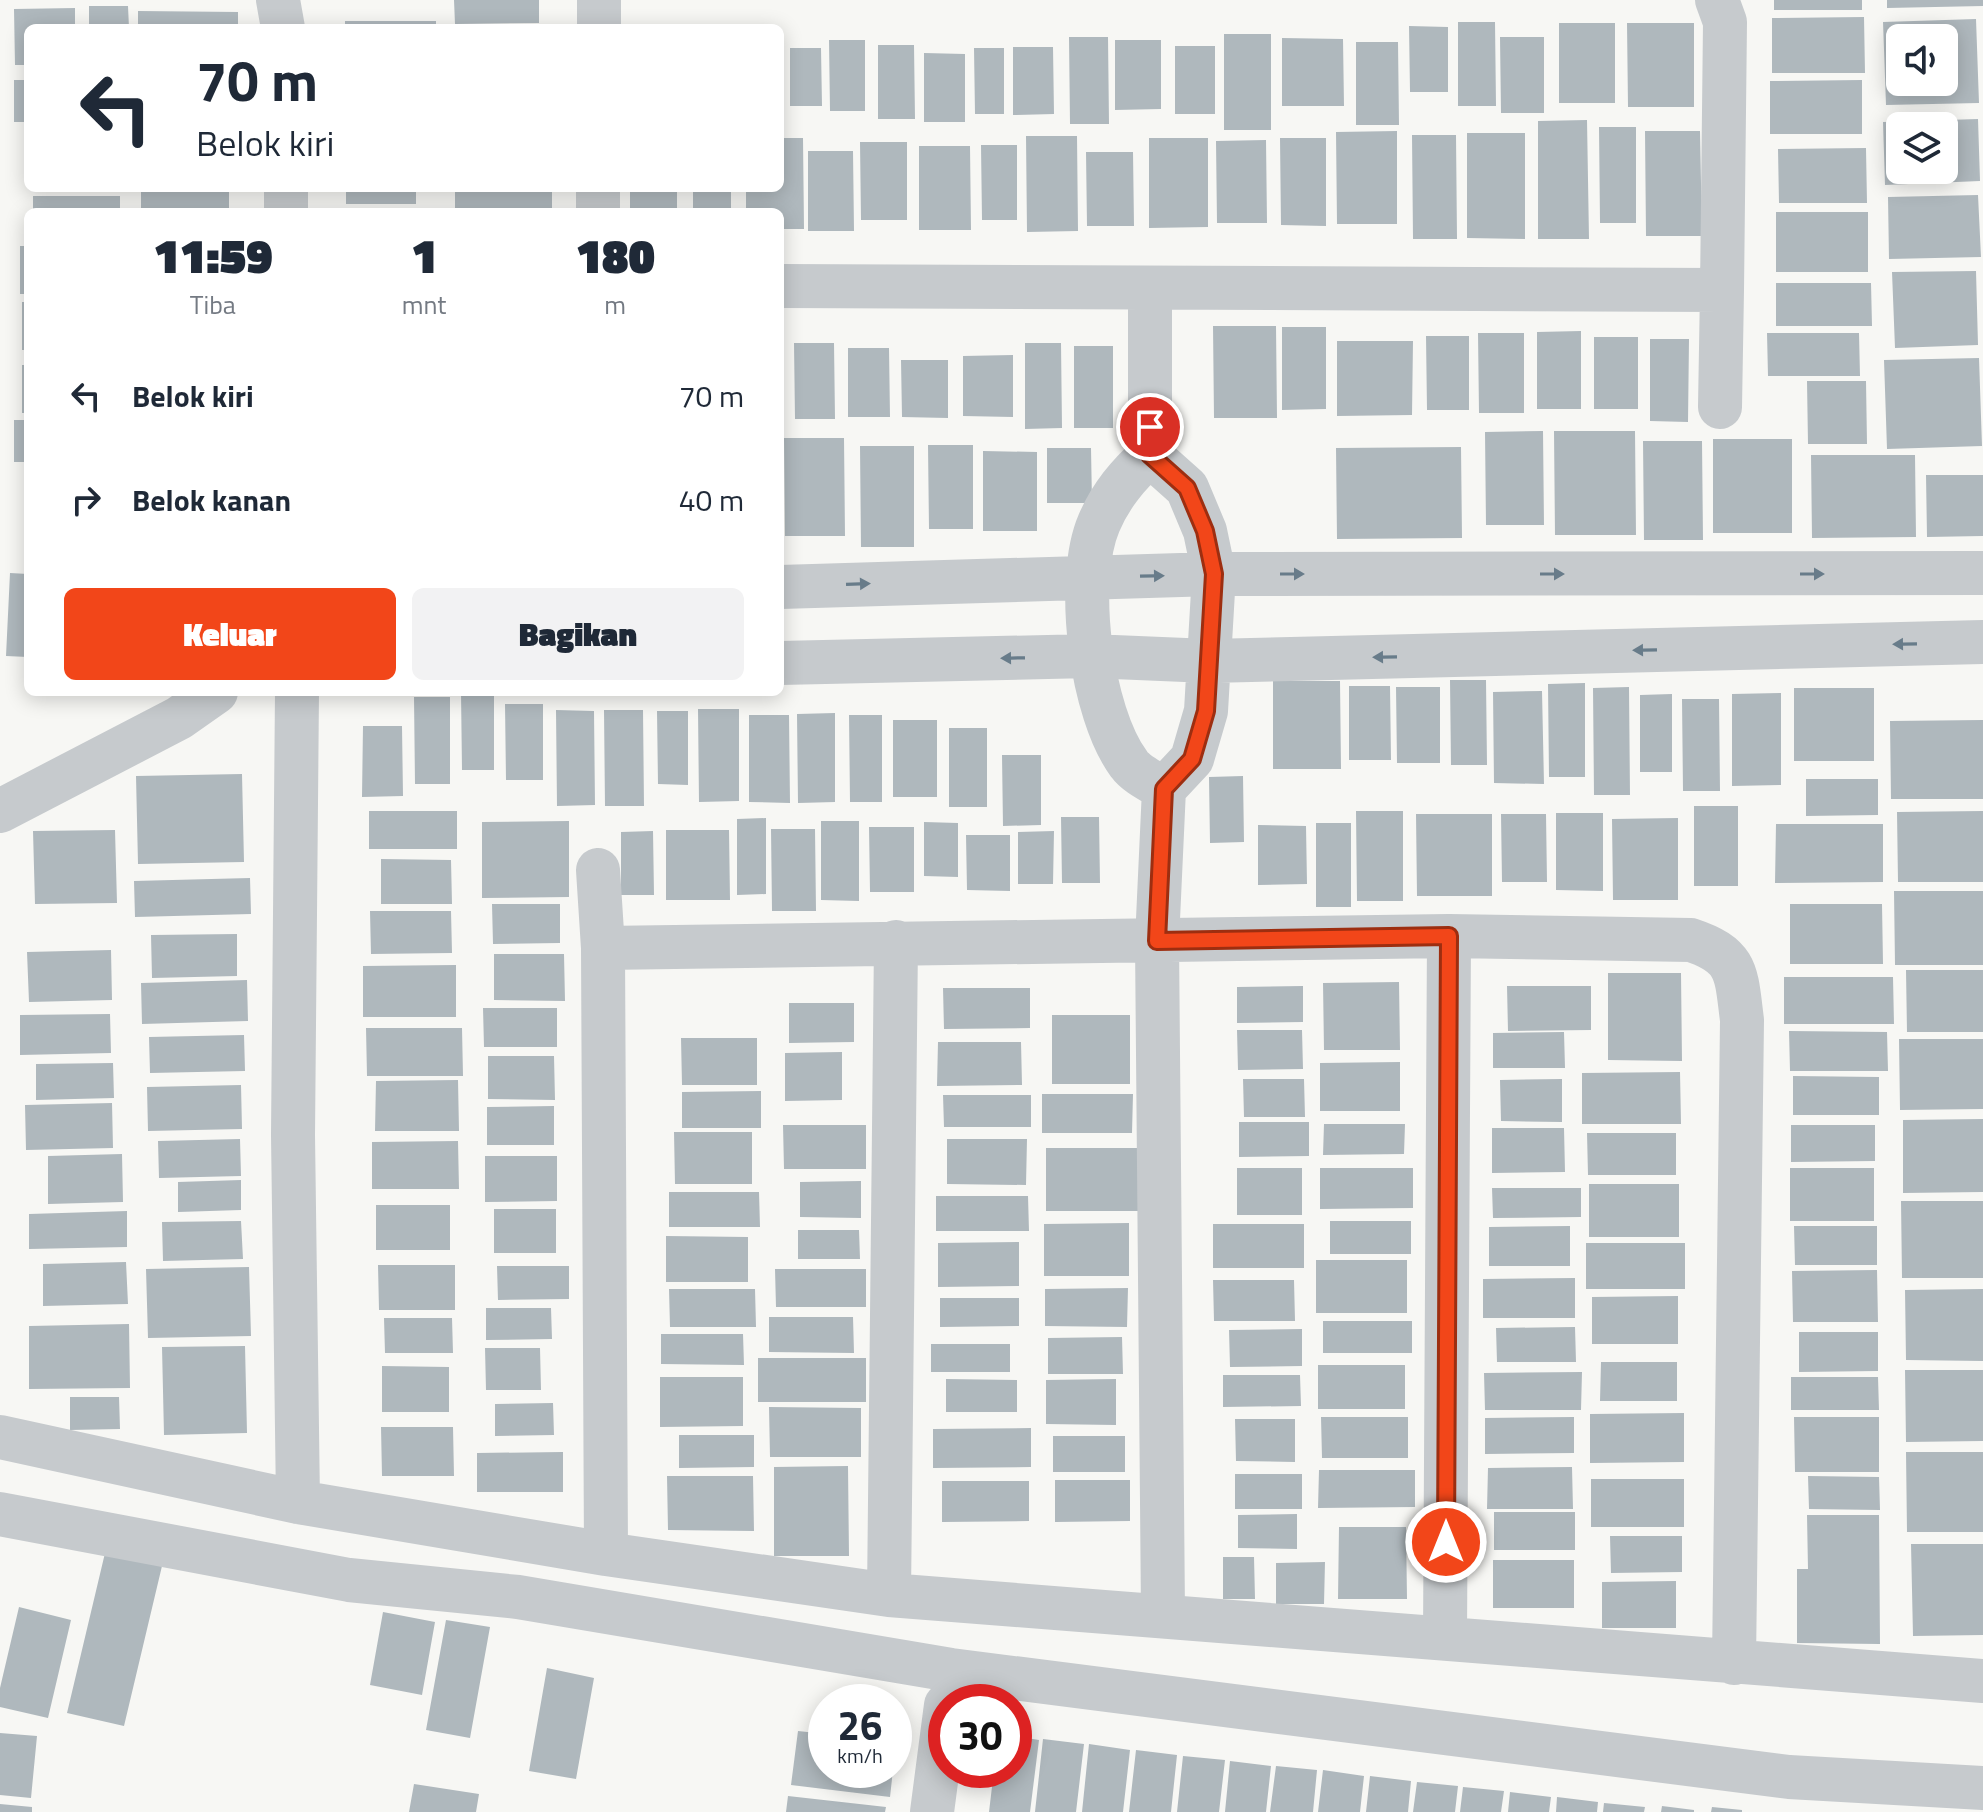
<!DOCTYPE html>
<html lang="id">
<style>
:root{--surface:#fff;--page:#f2f2f3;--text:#1f2937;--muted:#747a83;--accent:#f24619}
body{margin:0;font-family:"Titillium Web",sans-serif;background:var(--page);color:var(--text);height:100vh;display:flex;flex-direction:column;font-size:30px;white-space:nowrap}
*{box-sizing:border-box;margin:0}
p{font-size:26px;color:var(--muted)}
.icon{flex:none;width:44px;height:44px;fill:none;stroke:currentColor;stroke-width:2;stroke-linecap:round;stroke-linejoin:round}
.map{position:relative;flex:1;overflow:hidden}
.sheet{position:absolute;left:24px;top:208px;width:760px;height:488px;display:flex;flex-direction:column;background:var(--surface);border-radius:12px;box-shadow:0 4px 20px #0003}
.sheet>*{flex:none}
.banner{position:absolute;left:24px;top:24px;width:760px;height:168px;border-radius:12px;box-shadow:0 4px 20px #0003;background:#fff;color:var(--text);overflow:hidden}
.buttons{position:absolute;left:1886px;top:24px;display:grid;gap:16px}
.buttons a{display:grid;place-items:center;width:72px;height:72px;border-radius:12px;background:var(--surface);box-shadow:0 4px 20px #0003;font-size:40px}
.speed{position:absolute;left:808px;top:1684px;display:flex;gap:16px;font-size:40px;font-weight:700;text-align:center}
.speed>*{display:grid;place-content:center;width:104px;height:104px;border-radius:50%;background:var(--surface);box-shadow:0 4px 20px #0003;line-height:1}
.speed small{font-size:20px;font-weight:400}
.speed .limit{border:12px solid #d22;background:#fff;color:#111}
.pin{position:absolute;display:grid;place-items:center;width:68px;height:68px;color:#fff;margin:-34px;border:4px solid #fff;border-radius:50%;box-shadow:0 2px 8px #0007}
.me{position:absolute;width:88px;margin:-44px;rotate:0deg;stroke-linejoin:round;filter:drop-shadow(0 0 6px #0008)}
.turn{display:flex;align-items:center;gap:28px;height:168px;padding:0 40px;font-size:36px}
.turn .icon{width:104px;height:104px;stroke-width:2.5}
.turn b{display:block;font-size:56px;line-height:68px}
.eta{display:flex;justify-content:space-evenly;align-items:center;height:136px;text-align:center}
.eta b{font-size:48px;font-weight:800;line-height:56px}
.action{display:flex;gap:16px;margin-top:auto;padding:16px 40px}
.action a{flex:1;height:92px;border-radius:12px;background:var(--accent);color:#fff;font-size:32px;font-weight:800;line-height:92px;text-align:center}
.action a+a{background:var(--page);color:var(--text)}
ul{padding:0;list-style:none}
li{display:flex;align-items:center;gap:24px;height:104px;padding:0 40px}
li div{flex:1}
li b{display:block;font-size:30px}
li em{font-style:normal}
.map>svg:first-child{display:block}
.building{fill:#afb8bd;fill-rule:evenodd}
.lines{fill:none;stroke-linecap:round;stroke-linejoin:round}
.minor{stroke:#c6cacd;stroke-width:44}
.oneway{fill:#687c8a}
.route-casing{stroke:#9d2e10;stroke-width:20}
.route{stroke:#f24619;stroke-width:14}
</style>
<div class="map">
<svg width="1983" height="1812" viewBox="0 0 1983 1812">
<rect width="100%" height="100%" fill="#f7f7f4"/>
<path class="building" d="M454 0H539V23L455 24Z
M1774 0H1862V10H1774Z
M1887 0H1983V6L1887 8Z
M89 6H128L129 28H89Z
M75 8V28H28V65H15L14 9Z
M138 11 238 12V28H138Z
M1864 17 1865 73H1772V18Z
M1976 19 1979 103 1886 105 1883 22ZM1900 38H1944V82H1900Z
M345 21H436V28H345Z
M1458 22H1495L1496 106H1458Z
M1559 23H1615V103H1559Z
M1627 23H1694V107H1628Z
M1409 26 1448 27V92H1410Z
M1224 34H1271V130H1224Z
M1069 37H1108L1109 124H1070Z
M1500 37H1544V113H1501Z
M1282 38 1343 39 1344 106H1282Z
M829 40H865V111H830Z
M1115 40H1161V109L1115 110Z
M1356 42H1398L1399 125H1356Z
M878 45H914L915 119H878Z
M1175 46H1215V114H1175Z
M1013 47H1053L1054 114 1013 115Z
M790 48H821L822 106H790Z
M974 48H1004V114H975Z
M924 53 965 54V122H924Z
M14 80H28V122H14Z
M1862 80V134H1770V81Z
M1978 119 1980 181 1885 185 1883 122ZM1900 126H1944V170H1900Z
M1587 120 1589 239H1538V121Z
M1599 127H1636V223H1600Z
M1397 131V224H1337L1336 132Z
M1645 131H1700L1702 236H1646Z
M1467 133H1525V239L1467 238Z
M1412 135H1456L1457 239H1413Z
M1026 136H1077L1078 231 1027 232Z
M780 138H803L804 229H780V212H746V188H780Z
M1149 138H1208V227L1149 228Z
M1280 138H1326V226L1281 225Z
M1266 140 1267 223H1217L1216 141Z
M860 142H907V220H861Z
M981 145H1017V220H982Z
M919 146H970L971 230H919Z
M1866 148 1867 203H1779L1778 149Z
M808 151H853L854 231H808Z
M1086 152H1133L1134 226H1087Z
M141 188H229V212H141Z
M346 188H416V204H346Z
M455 188H552V212H455Z
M630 188H677V212H630Z
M693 188H731V212H693Z
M1978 195 1981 257 1889 259 1888 197Z
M33 196H120V212H33Z
M1776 212H1868V272H1776Z
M20 246H28V294H20Z
M1976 271 1978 345 1895 348 1892 272Z
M1776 283H1871L1872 326H1776Z
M22 302H28V350H22Z
M1213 326H1276L1277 418H1214Z
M1282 327H1326V409L1282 410Z
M1581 331V409H1537V332Z
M1478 333H1524V413H1479Z
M1767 333H1859L1860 376H1768Z
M1426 336H1469V410H1427Z
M1594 337H1638V409H1594Z
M1650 339H1689L1688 422 1650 421Z
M1337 341H1413L1412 415 1337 416Z
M794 343H834L835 419H795Z
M1025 343H1061L1062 428 1025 429Z
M1074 346H1113V428H1074Z
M780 348H783V406H780Z
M848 348H889L890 417H848Z
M1013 355V417L963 416V356Z
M1979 358 1982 446 1887 449 1884 360Z
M901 360H948V418L902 417Z
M22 365H28V413H22Z
M1807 381H1866L1867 444H1808Z
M14 420H28V462H14Z
M1543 431 1544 525H1486L1485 432Z
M1554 431H1635L1636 535H1555Z
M784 438H844L845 536H785Z
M1713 439H1792V533H1713Z
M1643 441H1702L1703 540H1644Z
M928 445H973V529H929Z
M860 446H914V547H861Z
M1461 447 1462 538 1337 539 1336 448Z
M1047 448H1091L1092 503H1047Z
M983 451 1037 452V531H983Z
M1811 455H1915L1916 537 1812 538Z
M1926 475H1983V536L1927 537Z
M10 573 28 574V657L6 656Z
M1450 680H1486L1487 765H1451Z
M1273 681H1340L1341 769H1273Z
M1585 683V777H1549L1548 684Z
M1349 686H1390L1391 760H1349Z
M1396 687H1440V763H1397Z
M1629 687 1630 795H1594L1593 688Z
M1794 688H1874V761H1794Z
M1542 691 1544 784 1494 783 1493 692Z
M461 692H494V770H462Z
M1781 693V785L1732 786V694Z
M1672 694V772H1640V695Z
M414 697H450V784H415Z
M1682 699H1719L1720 791H1683Z
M505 704H543V780H506Z
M698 709H739V801L699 802Z
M556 710 594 711 595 805 557 806Z
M604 710H643L644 806H605Z
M657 711H688V785L658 784Z
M835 713V802L798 803 797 714Z
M749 715H789L790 803 749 802Z
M849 715H882V802H850Z
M893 720H937V797H893Z
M1983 720V799H1891L1890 721Z
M363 726H402L403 796 362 797Z
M949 728H987V807H949Z
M1002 755H1041V825L1003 826Z
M242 774 244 862 138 864 136 776Z
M1243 776 1244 842 1210 843 1209 777Z
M1806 779H1878V815L1806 816Z
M1694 806H1738V886H1694Z
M369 811H457V849H369Z
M1356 811H1403V901H1357Z
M1983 811V882H1898L1897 812Z
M1556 813H1603V891L1556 890Z
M1416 814H1492V896H1417Z
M1501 814H1546L1547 882H1502Z
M1061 817H1099L1100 883H1062Z
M766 818V894L737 895V819Z
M1678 818V900H1613L1612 819Z
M569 821V897L482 898V822Z
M821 821H859V901L821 900Z
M924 822 958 823V877L924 876Z
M1316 823H1351V907H1316Z
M1776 824H1883V882L1775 883Z
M1258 825 1306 826 1307 884 1258 885Z
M869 827H914V892H870Z
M771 829H815L816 911H772Z
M115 830 117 903 35 904 33 831Z
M666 830H729L730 900H666Z
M653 831 654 895H621V832Z
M1054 831 1053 884H1018V832Z
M966 835H1010V891L967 890Z
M381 859 451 860 452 904H381Z
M250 878 251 914 135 917 134 881Z
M1894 891H1983V965H1895Z
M492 904H560V943L493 944Z
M1790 904H1882L1883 964H1790Z
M370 911H451L452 953 371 954Z
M237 934V976L152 978 151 935Z
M111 950 112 1000 29 1002 27 952Z
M494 954H564L565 1001 494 1000Z
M456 965V1017H363V966Z
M1906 970H1983V1032H1907Z
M1608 973H1681L1682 1061 1608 1060Z
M1784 977H1893L1894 1024H1784Z
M247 980 248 1021 142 1024 141 983Z
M1399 982 1400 1050H1324L1323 983Z
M1303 986V1022L1237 1023V987Z
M1507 986H1591V1030L1508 1031Z
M943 988H1030V1028L944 1029Z
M789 1003H854V1042L789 1043Z
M483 1008H557V1047H484Z
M110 1014 111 1053 20 1055V1015Z
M1052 1015H1130V1084H1052Z
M366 1028H462L463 1076H367Z
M1237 1030H1302L1303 1069 1238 1070Z
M1789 1031 1887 1032 1888 1071H1790Z
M1564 1032 1565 1068H1493V1033Z
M244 1035 245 1071 150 1073 149 1037Z
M681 1038H757V1085H682Z
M1899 1039H1983V1109L1900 1110Z
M938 1042H1021L1022 1085 937 1086Z
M842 1052V1100L785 1101V1053Z
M488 1056H554L555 1100 488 1099Z
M1400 1062V1111H1320V1063Z
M113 1063 114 1098 36 1100V1064Z
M1680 1072 1681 1124H1582V1073Z
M1793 1076 1879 1077V1115H1793Z
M1243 1079H1304L1305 1117H1244Z
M1562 1079V1122L1501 1121 1500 1080Z
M458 1080 459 1131H375L376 1081Z
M241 1085 242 1129 148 1131 147 1087Z
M761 1091V1128H682V1092Z
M1042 1094H1133L1132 1133H1042Z
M943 1095H1031V1127H944Z
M112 1103 113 1148 26 1150 25 1105Z
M554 1106V1145H487V1107Z
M1983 1119V1192L1903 1193V1120Z
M1239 1122H1309V1156L1239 1157Z
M1324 1124H1405L1404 1154 1323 1155Z
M783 1125H866V1169H784Z
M1791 1125H1875V1161L1791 1162Z
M1492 1128H1564L1565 1172 1492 1173Z
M674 1132H752V1184H675Z
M1587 1133H1676V1175H1588Z
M240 1139 241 1176 159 1178 158 1141Z
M947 1139H1027L1026 1185 947 1184Z
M458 1141 459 1189H372V1142Z
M1046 1148H1139V1211H1046Z
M122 1154 123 1202 48 1204V1156Z
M485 1156H557V1201L485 1202Z
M1237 1168H1302V1215H1237Z
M1320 1168H1413V1208L1320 1209Z
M1790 1168H1874V1221H1790Z
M241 1180V1210L178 1212V1182Z
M861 1181V1218L800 1217V1182Z
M1589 1184H1679V1237H1589Z
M1492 1188H1581V1217L1493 1218Z
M669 1192H759L760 1227H669Z
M936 1196H1028L1029 1231H936Z
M1901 1201H1983V1278H1902Z
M376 1205H450V1250H376Z
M494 1209H556V1253H494Z
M127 1211V1247L29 1249V1214Z
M241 1221 243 1259 163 1261 162 1222Z
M1330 1221H1411V1254H1330Z
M1129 1223V1276H1044V1224Z
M1213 1224H1304V1268H1213Z
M1570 1226V1266H1489V1227Z
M1794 1226H1877V1265H1795Z
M798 1230H859L860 1259H798Z
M666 1236 748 1237V1282H666Z
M1019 1242V1286L938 1287V1243Z
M1586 1243H1685V1289H1586Z
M1316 1260H1407V1313H1316Z
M126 1262 128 1304 43 1306V1264Z
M378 1265H455V1310H379Z
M497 1266H569V1299L498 1300Z
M249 1267 251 1336 148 1338 146 1269Z
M775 1269H866V1307H776Z
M1877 1270 1878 1322H1793L1792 1271Z
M1575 1278V1318H1483V1279Z
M1213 1280H1294L1295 1321H1214Z
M1128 1288 1127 1327 1045 1326V1289Z
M669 1289H755L756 1327H670Z
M1983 1289V1361L1906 1360 1905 1290Z
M1678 1296V1344H1592V1297Z
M940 1298H1019V1326L940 1327Z
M486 1308H551L552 1339 486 1340Z
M769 1317H853L854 1353 769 1352Z
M384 1318H452L453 1353H385Z
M1323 1321H1412V1353H1323Z
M129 1324 130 1388 29 1389V1326Z
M1575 1327 1576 1362H1497L1496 1328Z
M1302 1329V1366L1230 1367 1229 1330Z
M1799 1332H1878V1371L1799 1372Z
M661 1334H743L744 1365 661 1364Z
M1122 1337 1123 1374H1048V1338Z
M931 1344H1010V1372H931Z
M245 1346 247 1433 164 1435 162 1347Z
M485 1348H540L541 1390H486Z
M758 1358H866V1402H758Z
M1601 1362H1677V1401H1600Z
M1318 1365H1405V1409H1318Z
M382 1366 449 1367V1412H382Z
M1905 1370H1983V1441L1906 1442Z
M1582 1372 1581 1410H1485L1484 1373Z
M1223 1375H1300L1301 1406 1223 1407Z
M660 1377H743V1426L660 1427Z
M1791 1377H1878L1879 1410H1791Z
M946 1379 1017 1380V1412H946Z
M1116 1379V1425L1046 1424V1380Z
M70 1397H119L120 1429 70 1430Z
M553 1403 554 1435 495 1436V1404Z
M769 1407 861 1408V1457H770Z
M1684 1413V1462L1590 1463V1414Z
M1321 1417H1408V1458H1322Z
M1574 1417V1453L1485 1454V1418Z
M1794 1417H1879V1472H1795Z
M1235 1419H1295V1462L1236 1461Z
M381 1427H453L454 1476H382Z
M1031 1428V1467L933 1468V1429Z
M679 1435H754V1467L679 1468Z
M1053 1436H1125V1472H1053Z
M563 1452V1492H477V1453Z
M1906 1452H1983V1532H1907Z
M848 1466 849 1556H774V1467Z
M1572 1467 1573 1509H1487L1488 1468Z
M1319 1470H1415V1507L1318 1508Z
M1235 1474H1302V1509H1235Z
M667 1476H753L754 1531 668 1530Z
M1808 1476 1879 1477 1880 1510 1809 1509Z
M1591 1479H1684V1527H1591Z
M1055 1480H1130V1521L1055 1522Z
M942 1481H1029V1521L942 1522Z
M1494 1512H1575V1550H1494Z
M1297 1514V1549L1238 1548V1515Z
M1807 1515H1879L1880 1644 1797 1643V1569H1808Z
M1339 1527H1406L1407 1599H1338Z
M1610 1536H1682V1572L1611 1573Z
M1911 1544H1983V1635L1913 1636Z
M105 1553 162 1566 124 1726 67 1713Z
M1223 1557H1254L1255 1599H1223Z
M1493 1560H1574V1608H1493Z
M1325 1562 1324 1604H1276V1563Z
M1676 1581V1628H1602V1582Z
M19 1607 71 1620 48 1718 0 1707V1688Z
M383 1612 435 1622 422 1695 370 1685Z
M446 1620 490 1627 470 1738 426 1730Z
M547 1668 594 1678 576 1779 529 1771Z
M798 1731 826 1734V1770H893L890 1797 791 1785Z
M0 1733 37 1736 31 1798 0 1795Z
M1014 1736 1039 1740 1030 1812H989L994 1770H1014Z
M1043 1739 1084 1744 1076 1812H1035Z
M1089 1744 1130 1750 1123 1812H1082Z
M1136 1750 1177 1755 1171 1812H1129Z
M1183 1756 1225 1760 1219 1812H1177Z
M1230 1761 1271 1766 1266 1812H1225Z
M1276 1766 1317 1770 1313 1812H1270Z
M1323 1770 1364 1776 1360 1812H1318Z
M1370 1776 1411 1781 1408 1812H1366Z
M1417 1782 1458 1786 1455 1812H1413Z
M414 1784 479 1794 476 1812H409Z
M1463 1787 1504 1791 1501 1812H1460Z
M1510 1792 1551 1797 1549 1812H1508Z
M788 1796 886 1807 885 1812H786Z
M1557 1797 1598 1802 1597 1812H1556Z
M1604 1803 1645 1807 1644 1812H1603Z
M0 1804 32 1807V1812H0Z
M1662 1806 1694 1810V1812H1661Z
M1712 1807 1742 1810V1812H1711Z"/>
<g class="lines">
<path class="minor" d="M278 0 283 28
M1717 0 1725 22 1722 290
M599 28V0
M286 188V212
M598 212V188
M780 286 1722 290 1720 407
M1150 290V455
M1150 455 1187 488 1205 531 1214 574 1206 711 1192 759 1164 789C1153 782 1136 774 1129 764 1091 713 1074 581 1099 523 1111 495 1128 475 1150 455Z
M780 587 1214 574 1983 573
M780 663 1090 656 1209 661 1983 642
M297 692 293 1135 298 1502
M0 811 179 718 216 692
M598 870 603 948 606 1554
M603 948 1449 936 1691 940C1739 956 1736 974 1742 1020L1734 1663
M0 1437 298 1502 606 1554 889 1595 1983 1681
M0 1514 349 1580 518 1597 951 1670 1789 1777 1983 1788
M889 1595 896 942
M1163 1614 1157 941 1164 789
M1445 1637 1449 936
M932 1812 946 1705"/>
</g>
<defs><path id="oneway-solid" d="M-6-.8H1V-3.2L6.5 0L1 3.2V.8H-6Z" transform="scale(2)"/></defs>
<g class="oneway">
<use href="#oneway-solid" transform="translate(1292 574)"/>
<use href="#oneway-solid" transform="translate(1552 574)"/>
<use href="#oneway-solid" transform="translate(1812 574)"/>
<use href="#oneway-solid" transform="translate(1152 576) rotate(-1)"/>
<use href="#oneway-solid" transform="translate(858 584) rotate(-2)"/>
<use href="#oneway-solid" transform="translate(1905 644) rotate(179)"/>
<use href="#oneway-solid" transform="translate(1645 650) rotate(179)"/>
<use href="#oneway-solid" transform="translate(1385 657) rotate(179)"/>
<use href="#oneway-solid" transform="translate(1013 658) rotate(179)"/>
</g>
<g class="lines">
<g class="route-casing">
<path id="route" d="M1150 427V455L1187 488 1205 531 1214 574 1206 711 1192 759 1164 789 1157 941 1449 936 1446 1542"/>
</g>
<use href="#route" class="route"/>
</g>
</svg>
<div class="buttons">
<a><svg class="icon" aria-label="sound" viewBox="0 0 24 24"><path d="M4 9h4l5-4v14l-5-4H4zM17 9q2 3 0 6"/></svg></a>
<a><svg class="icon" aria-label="layers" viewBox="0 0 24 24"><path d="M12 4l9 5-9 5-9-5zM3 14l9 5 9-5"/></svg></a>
</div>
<div class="speed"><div>26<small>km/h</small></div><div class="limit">30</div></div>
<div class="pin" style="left:1150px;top:427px;background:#d93025"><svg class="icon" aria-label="arrive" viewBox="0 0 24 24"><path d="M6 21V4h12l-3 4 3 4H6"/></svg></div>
<svg class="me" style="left:1446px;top:1542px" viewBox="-20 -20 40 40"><circle r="17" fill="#f24619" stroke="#fff" stroke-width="3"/><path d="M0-11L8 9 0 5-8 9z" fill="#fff"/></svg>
<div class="banner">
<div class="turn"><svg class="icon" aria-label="left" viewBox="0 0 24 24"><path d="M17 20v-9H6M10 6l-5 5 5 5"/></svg><div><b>70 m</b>Belok kiri</div></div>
</div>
<section class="sheet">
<div class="eta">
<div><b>11:59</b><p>Tiba</p></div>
<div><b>1</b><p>mnt</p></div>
<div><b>180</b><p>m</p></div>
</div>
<ul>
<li><svg class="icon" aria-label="left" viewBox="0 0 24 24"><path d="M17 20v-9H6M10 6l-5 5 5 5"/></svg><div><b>Belok kiri</b></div><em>70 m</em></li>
<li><svg class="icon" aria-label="right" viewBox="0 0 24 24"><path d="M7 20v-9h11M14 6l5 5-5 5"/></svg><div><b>Belok kanan</b></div><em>40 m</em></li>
</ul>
<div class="action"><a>Keluar</a><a>Bagikan</a></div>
</section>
</div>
